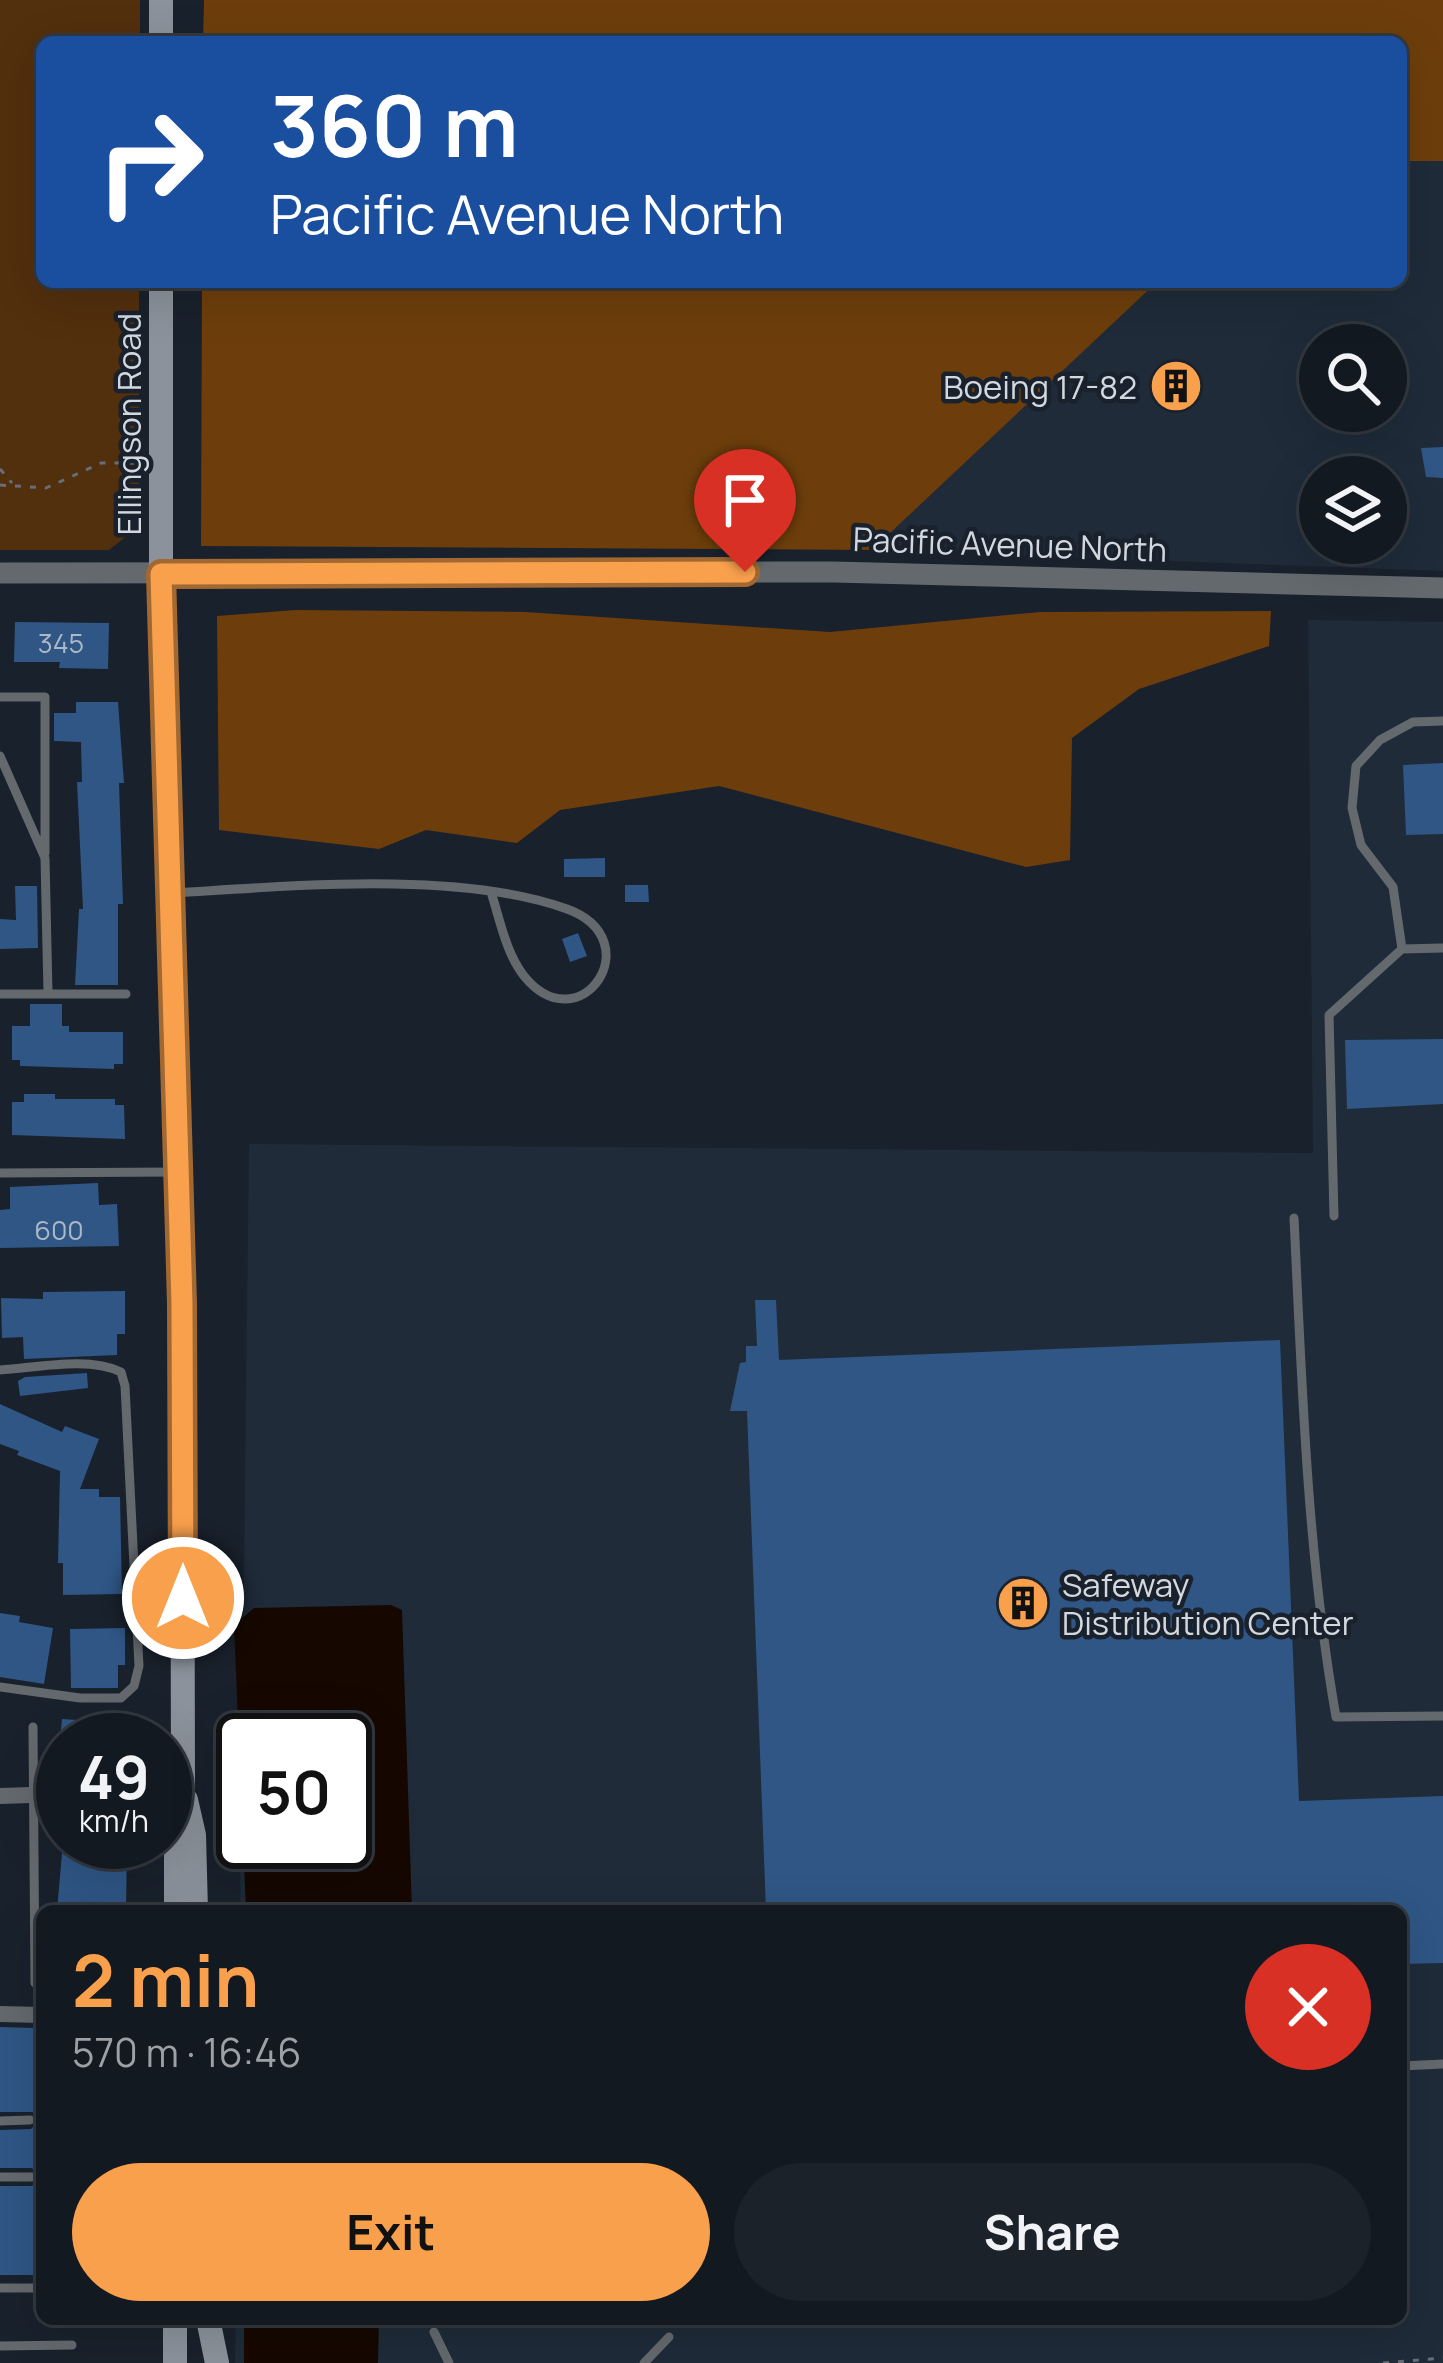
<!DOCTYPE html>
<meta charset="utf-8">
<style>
:root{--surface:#131921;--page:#1c222a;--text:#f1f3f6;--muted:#9da0a5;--line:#32383f;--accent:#f9a04d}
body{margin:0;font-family:Manrope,sans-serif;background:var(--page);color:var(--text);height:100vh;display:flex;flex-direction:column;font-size:45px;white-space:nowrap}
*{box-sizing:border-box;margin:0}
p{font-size:39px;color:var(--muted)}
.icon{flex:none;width:66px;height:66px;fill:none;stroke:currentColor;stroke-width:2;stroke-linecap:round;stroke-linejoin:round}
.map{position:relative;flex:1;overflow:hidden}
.panel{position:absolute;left:36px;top:1905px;width:1371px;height:420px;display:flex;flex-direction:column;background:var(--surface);border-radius:18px;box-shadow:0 12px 48px #0002,0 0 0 3px var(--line)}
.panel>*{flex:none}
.banner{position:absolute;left:36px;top:36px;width:1371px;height:252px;border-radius:18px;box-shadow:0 12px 48px #0002,0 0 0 3px var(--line);background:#1a4fa0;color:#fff;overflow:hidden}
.tools{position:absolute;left:1299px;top:324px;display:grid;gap:24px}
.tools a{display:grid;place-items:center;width:108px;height:108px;border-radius:50%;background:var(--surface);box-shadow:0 12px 48px #0002,0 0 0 3px var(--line);font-size:60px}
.speed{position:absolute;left:36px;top:1713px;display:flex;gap:24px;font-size:60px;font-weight:700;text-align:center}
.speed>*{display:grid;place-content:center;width:156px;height:156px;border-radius:50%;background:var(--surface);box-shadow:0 12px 48px #0002,0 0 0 3px var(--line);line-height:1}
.speed small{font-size:30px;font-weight:400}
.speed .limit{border:6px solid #111;border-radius:18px;background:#fff;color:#111}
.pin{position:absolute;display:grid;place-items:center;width:102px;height:102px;color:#fff;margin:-123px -51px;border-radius:50% 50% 50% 0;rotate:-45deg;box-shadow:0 0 12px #0007}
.pin .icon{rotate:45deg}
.me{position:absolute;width:132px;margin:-66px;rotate:0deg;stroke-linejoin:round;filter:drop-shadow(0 0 9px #0008)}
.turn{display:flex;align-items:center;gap:42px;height:252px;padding:0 36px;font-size:54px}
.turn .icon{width:156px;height:156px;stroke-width:2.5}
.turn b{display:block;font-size:84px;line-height:102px}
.round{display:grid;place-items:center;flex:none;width:126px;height:126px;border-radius:63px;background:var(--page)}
.overview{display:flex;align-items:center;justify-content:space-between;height:204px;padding:0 36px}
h1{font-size:72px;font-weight:700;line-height:90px;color:var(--accent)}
.button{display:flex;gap:24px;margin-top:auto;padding:24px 36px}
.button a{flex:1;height:138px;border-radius:72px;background:var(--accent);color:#111;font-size:48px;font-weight:700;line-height:138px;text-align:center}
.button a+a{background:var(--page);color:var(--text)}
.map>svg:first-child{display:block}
.built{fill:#1f2b39;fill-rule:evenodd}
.green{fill:#522f0d}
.forest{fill:#6d3e0b}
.water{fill:#160800;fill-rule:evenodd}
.building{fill:#2f5685}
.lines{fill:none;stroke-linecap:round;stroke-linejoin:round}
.path{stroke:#676e77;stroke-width:3;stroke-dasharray:6 9;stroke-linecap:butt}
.service{stroke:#64696e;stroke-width:9}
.minor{stroke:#64696e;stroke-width:16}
.tertiary{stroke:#64696e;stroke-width:21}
.secondary{stroke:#8b929b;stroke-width:24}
.route-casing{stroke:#a26832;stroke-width:30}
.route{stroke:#f9a04d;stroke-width:21}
.labels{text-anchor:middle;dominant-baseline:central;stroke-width:9;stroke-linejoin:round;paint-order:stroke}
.number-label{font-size:27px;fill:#aab8c8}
.poi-label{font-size:33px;fill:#d3d8df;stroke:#19212c;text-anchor:end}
.street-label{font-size:33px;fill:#d3d8df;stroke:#19212c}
</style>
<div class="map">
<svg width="1443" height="2363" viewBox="0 0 1443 2363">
<rect width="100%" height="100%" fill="#19212c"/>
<path class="built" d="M1401 161H1443V571L872 550 1157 282H1401ZM1320 345H1386V411H1320ZM1320 477H1386V543H1320Z
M1308 620 1443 622V2363H235L236 2319H1401V1911H240L249 1144 1313 1153ZM243 1740H345V1842H243Z"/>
<path class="green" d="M0 0H140V42H42V282H139V515L128 535 109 550H0Z"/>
<path class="forest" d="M204 0H1443V161H1401V42H203Z
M202 282H1157L872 550 201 546Z
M295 610 525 612 830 632 1040 612 1271 611 1269 646 1139 689 1072 738 1070 860 1026 867 719 786 560 810 517 843 426 830 379 849 219 830 217 616Z"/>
<path class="water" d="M391 1605 402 1610 412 1911H246L234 1625 254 1608ZM243 1740H345V1842H243Z
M244 2319H379L378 2363H244Z"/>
<path class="building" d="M1443 447V478L1426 477 1421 448Z
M15 622 109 623 108 669 59 668 60 662H14Z
M76 702H118L124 783H119L123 904H118V985H75L79 909H83L77 782H82L81 742 54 741V713H76Z
M1443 763V834L1406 835 1403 765Z
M605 858V877H564V859Z
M625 885H648L649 902H625Z
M15 886H37L38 948 0 949V919L16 920Z
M578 933 587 956 570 962 562 939Z
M30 1004H62V1026H69V1032H123V1064H114V1069L20 1066V1060H12V1026H30Z
M1443 1039V1104L1347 1109 1345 1040Z
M24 1094H55V1099H115V1105H124L125 1139 12 1135V1102H24Z
M98 1183 99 1205 117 1204 119 1246 0 1248V1210L10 1209V1187Z
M125 1291V1334H117V1355L24 1359 23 1337 2 1338 1 1298 43 1299V1292Z
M755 1300H776L779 1360 1280 1340 1299 1801 1443 1796V1963L1401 1964V1911H766L747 1411H730L740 1363 746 1362V1346H757Z
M87 1373 88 1388 20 1396 18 1381 25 1377Z
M0 1404 62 1432 65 1426 99 1439 80 1489H99V1497H120L122 1594 63 1595V1563H58L60 1471 17 1455 19 1451 0 1444Z
M0 1613 20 1616 19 1622 53 1628 44 1684 0 1677Z
M125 1628V1665H118V1688H71L70 1629Z
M62 1719 125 1723 124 1740H60Z
M63 1842H127L126 1911H57Z
M0 2027 35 2028V2054H42V2275H0V2186H32L40 2178 32 2168H0V2130L31 2129 39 2121 33 2112H0Z"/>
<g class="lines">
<path class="path" d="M0 469 12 483
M0 485 46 488 101 463H142
M1383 2363 1443 2358"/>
<path class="service" d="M0 697H45V853
M0 756 45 858 48 993
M175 893C290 886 459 870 567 909 652 940 580 1045 524 976 506 953 500 920 491 892
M1402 949 1393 887 1361 845 1352 808 1356 766 1380 740 1413 722 1443 721
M0 994H126
M0 1173 178 1172
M1334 1216 1329 1015 1402 949 1443 948
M1294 1218C1302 1385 1307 1552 1336 1717L1443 1716
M0 1370C36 1368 88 1356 121 1372L125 1386 139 1666 134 1686 121 1698H80L0 1687
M135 1599 177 1598
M33 1727 35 1983
M1401 2066 1443 2064
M0 2121 30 2120
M0 2177H31
M0 2288H33
M434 2332 449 2363
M0 2346 72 2345
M644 2363 669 2337"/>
<path class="minor" d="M0 1796 63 1794
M0 2014 42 2015"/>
<path class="tertiary" d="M0 573 834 572 1443 588"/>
<path class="secondary" d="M161 42V0
M161 282V574L182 1304 183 1789 176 1833V1911
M186 1800 194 1835 196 1911
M208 2319 217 2363
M175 2363V2319"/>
</g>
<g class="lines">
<g class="route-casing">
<path id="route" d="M183 1598 182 1304 161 574 745 572"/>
</g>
<use href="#route" class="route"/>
</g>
<defs>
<g id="building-disc" transform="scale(2.7)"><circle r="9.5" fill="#f9a04d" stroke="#19212c"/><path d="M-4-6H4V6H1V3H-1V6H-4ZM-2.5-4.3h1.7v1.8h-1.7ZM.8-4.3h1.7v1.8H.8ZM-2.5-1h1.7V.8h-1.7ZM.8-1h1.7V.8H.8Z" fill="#111"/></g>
</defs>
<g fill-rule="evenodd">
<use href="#building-disc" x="1176" y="386"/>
<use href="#building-disc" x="1023" y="1603"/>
</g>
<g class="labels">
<g class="number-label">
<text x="61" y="642">345</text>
<text x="59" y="1229">600</text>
</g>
<g class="poi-label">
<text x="1137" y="386">Boeing 17-82</text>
<text x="1062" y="1584" text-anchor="start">Safeway<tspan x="1062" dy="38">Distribution Center</tspan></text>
</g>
<g class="street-label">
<text transform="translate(128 424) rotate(-90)">Ellingson Road</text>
<text transform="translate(1010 544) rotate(2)">Pacific Avenue North</text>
</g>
</g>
</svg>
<div class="tools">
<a><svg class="icon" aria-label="search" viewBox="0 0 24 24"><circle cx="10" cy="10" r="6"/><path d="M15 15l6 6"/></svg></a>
<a><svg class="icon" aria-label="layers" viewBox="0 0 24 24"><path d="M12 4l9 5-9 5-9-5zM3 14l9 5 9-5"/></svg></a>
</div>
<div class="speed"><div>49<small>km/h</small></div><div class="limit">50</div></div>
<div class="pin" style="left:745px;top:572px;background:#d93025"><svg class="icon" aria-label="arrive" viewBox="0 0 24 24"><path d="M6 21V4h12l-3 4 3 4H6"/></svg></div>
<svg class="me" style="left:183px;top:1598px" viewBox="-20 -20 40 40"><circle r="17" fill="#f9a04d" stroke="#fff" stroke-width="3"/><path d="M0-11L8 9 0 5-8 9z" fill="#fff"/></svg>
<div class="banner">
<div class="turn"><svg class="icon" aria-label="right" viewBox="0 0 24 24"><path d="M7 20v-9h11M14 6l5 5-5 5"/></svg><div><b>360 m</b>Pacific Avenue North</div></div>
</div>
<section class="panel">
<div class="overview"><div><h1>2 min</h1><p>570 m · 16:46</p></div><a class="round" style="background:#d93025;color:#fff"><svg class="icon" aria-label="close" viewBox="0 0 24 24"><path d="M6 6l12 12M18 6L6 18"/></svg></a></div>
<div class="button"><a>Exit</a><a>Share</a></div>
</section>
</div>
